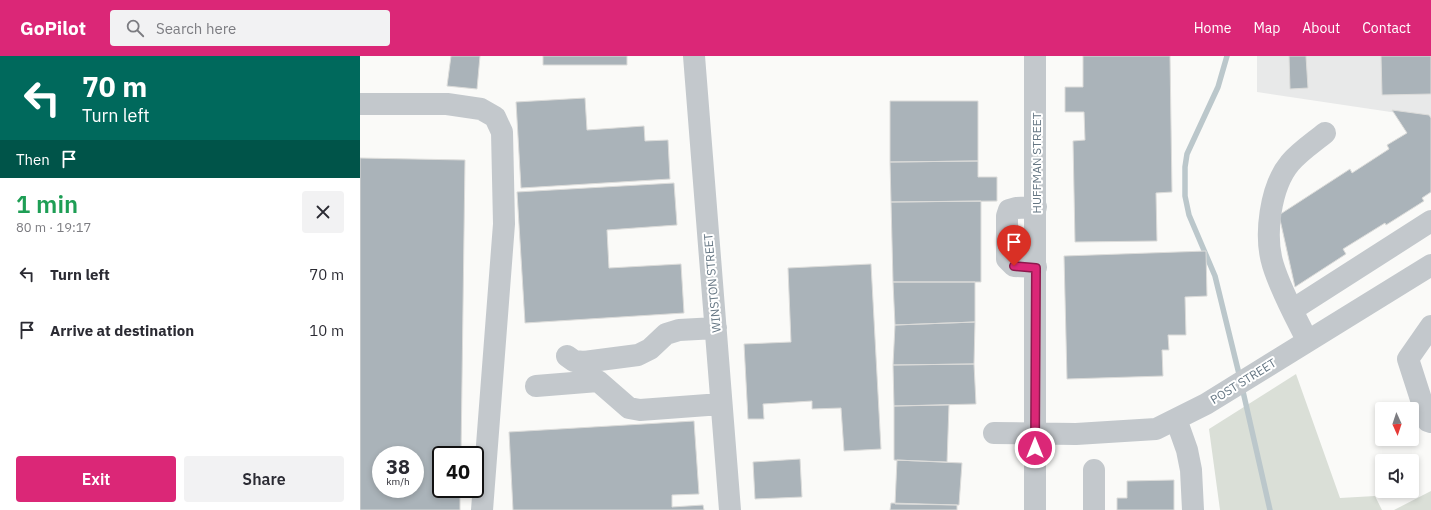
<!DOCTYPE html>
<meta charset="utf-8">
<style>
:root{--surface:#fff;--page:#f2f2f3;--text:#2b2b33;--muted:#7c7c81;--accent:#db2777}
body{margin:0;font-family:"IBM Plex Sans",sans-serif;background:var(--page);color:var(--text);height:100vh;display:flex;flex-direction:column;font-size:15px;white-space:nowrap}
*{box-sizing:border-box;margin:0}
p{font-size:13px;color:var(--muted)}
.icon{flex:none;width:22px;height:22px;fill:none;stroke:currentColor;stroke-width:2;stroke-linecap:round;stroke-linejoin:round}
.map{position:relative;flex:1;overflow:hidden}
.panel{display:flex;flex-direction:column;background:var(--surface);width:360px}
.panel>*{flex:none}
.guide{background:#00695c;color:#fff;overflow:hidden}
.needle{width:26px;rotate:177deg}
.controls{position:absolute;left:1015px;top:346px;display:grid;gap:8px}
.controls a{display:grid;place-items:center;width:44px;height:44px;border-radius:4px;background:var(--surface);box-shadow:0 2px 6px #0003;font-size:20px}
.speed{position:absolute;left:12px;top:390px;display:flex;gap:8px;font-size:20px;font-weight:700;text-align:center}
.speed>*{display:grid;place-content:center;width:52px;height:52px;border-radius:50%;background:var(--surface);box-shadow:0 2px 6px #0003;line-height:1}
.speed small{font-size:10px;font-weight:400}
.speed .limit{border:2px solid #111;border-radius:6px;background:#fff;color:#111}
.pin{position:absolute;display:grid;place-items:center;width:34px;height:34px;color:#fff;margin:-41px -17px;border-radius:50% 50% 50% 0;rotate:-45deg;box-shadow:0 0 4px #0007}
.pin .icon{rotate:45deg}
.me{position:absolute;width:44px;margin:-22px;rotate:0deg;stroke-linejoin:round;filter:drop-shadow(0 0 3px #0008)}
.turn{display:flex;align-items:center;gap:14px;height:84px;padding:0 16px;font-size:18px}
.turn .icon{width:52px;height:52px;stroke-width:2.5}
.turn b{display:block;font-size:28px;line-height:34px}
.then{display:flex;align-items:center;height:38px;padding:0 16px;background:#0003;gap:8px;font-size:15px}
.round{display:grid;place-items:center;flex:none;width:42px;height:42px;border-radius:4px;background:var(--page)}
.headline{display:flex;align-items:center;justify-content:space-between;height:68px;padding:0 16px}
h1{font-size:24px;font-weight:600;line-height:30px;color:#1e9e55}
.cta{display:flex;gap:8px;margin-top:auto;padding:8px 16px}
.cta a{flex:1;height:46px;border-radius:4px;background:var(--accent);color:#fff;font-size:16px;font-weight:600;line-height:46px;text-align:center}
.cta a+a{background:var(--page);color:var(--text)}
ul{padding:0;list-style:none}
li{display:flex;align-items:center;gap:12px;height:56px;padding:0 16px}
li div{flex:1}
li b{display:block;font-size:15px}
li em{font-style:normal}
header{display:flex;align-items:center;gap:24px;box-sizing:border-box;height:56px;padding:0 20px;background:var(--accent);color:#fff}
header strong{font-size:19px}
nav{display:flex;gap:22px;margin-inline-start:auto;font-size:14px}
.search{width:280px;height:36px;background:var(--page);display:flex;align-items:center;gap:10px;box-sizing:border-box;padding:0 14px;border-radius:4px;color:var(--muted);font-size:15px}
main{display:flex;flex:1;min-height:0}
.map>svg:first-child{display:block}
.built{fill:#e8e9e9}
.green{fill:#dadfd7}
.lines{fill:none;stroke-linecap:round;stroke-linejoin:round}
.stream{stroke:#bbc7cb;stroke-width:5.5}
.building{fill:#aab3b9;stroke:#dcdcda;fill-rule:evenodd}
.minor{stroke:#c3c8cc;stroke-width:22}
.route-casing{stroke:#8e194d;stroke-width:10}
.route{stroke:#db2777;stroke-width:7}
.labels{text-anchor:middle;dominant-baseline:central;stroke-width:4;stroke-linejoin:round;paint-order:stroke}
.street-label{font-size:12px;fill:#657683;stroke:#fff}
</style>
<header>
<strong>GoPilot</strong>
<div class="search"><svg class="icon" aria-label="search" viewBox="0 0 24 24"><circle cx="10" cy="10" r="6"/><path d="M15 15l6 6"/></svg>Search here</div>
<nav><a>Home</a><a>Map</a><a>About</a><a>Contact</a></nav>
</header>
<main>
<section class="panel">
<div class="guide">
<div class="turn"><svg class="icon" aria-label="left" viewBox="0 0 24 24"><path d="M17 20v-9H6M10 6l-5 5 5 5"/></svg><div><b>70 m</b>Turn left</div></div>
<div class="then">Then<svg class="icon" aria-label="arrive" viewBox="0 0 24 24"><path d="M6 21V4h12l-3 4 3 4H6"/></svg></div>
</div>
<div class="headline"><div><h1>1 min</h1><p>80 m · 19:17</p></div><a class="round"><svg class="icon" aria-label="close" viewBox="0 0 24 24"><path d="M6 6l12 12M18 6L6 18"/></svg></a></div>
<ul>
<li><svg class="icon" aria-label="left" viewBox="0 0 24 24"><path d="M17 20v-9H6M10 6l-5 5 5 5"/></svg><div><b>Turn left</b></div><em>70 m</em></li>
<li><svg class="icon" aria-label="arrive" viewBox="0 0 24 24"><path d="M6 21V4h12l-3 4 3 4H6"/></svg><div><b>Arrive at destination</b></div><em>10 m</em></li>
</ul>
<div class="cta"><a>Exit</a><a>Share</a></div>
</section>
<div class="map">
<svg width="1071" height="454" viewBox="0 0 1071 454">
<rect width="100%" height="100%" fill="#fafaf8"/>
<path class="built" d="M897 0H1071V62L897 36Z"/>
<path class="green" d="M936 318 980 442 1015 440 1022 454H860L849 373Z
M1071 435V454H1034Z"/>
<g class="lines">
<path class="stream" d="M867 0 858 31 827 98 825 111V140L829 159 855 220 880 322
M882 331 910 454"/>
</g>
<path class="building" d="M91 0H120L117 33 87 30Z
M183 0H267V9H183Z
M723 0H810L812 136 796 137 797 185 715 186 713 85 725 84 724 56H705V31H723Z
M929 0H946L948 32 930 33Z
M1021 0H1071V38L1022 39Z
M225 42 227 74 284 70 285 85 308 84 310 123 161 132 156 46Z
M530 45H618V105L530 106Z
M1032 54 1069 59 1071 62V136L1062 142 1064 145 1026 169 1025 167 983 193 986 198 935 231 919 159 990 113 992 117 1029 93 1027 89 1047 77Z
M0 102 105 104 101 399H81V433H100V454H0ZM21 399H55V433H21Z
M618 105V121H637V145L531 146 530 106Z
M314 127 317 169 247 174 249 212 321 208 324 257 165 267 157 136Z
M621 145V226H533L531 146Z
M846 195 847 240 825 241 826 279H808L809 294H802L803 320 707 323 704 200Z
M511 208 521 393 484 395 481 352 452 353V345L403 348 404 363H388L384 288 431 286 428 212Z
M533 226H615V266L535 269Z
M615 266 614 308 533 309 535 269Z
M614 308 616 348 534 350 533 309Z
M589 349 587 406 534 404V350Z
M334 365 339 438 312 439V451L343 449 344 454H153L149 376Z
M440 403 442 441 395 443 393 406Z
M537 404 602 407 599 449 535 448Z
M814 424V454H757V442H767V425Z
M531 447 597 449V454H530Z"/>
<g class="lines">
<path class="minor" d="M334 0 370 454
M0 48H87L121 53 135 61 142 76 144 168 122 454
M676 211 654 210 647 203V160L649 154 656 152 676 151
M932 254 1071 165
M1071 270 1048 303 1068 365 1071 366
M947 284C935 260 921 235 913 209 904 180 910 131 930 107 939 96 954 86 965 77
M207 300 214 305 224 306 278 299 290 293 306 278 319 274 356 272
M176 330 238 325 269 352 280 354 361 348
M816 363 827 394 831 414 833 454
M634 377 716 378 796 373 846 348 1071 209
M734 414V454
M675 454V0"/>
</g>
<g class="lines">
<g class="route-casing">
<path id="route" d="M654 210 676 212 675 392"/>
</g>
<use href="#route" class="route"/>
</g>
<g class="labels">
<g class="street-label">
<text transform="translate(676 107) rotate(-90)">HUFFMAN STREET</text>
<text transform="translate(352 227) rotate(-95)">WINSTON STREET</text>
<text transform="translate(883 325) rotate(-32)">POST STREET</text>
</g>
</g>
</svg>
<div class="controls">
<a><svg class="needle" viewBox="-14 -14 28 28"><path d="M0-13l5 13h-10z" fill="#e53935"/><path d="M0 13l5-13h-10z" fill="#7c7c81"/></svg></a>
<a><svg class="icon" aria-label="sound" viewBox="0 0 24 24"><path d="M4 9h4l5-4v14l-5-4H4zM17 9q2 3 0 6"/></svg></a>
</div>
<div class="speed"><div>38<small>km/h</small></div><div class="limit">40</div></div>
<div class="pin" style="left:654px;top:210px;background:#d93025"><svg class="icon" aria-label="arrive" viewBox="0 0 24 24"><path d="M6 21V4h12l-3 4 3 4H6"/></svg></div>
<svg class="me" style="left:675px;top:392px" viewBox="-20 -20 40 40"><circle r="17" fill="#db2777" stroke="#fff" stroke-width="3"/><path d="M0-11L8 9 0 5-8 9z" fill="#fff"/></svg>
</div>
</main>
